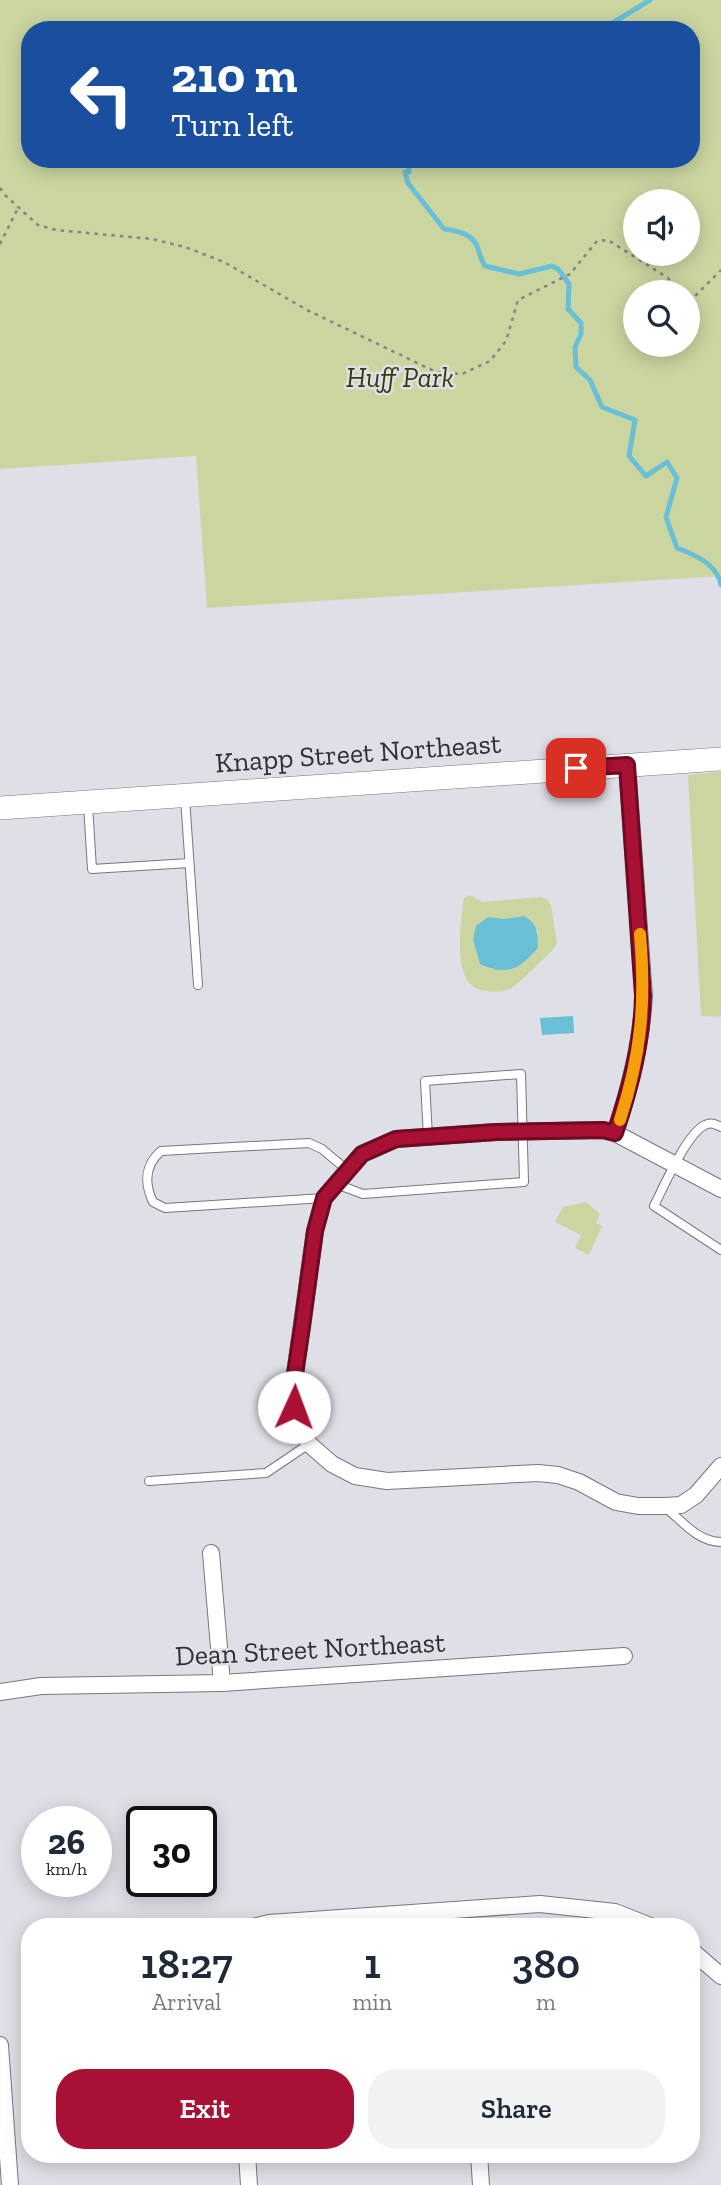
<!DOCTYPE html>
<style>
:root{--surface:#fff;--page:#f2f2f3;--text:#1f2937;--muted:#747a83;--accent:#a91134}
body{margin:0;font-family:"Zilla Slab",serif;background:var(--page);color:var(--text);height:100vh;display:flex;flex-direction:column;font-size:26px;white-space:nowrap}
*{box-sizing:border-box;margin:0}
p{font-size:23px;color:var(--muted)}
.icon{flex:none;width:38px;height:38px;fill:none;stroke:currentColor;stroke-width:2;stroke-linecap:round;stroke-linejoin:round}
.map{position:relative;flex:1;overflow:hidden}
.side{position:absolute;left:21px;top:1918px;width:679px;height:245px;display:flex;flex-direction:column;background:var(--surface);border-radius:28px;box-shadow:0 4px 18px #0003}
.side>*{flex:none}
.hud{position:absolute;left:21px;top:21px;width:679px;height:147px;border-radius:28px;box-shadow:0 4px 18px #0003;background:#1a4fa0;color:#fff;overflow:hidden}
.fabs{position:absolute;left:623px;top:189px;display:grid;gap:14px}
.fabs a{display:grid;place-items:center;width:77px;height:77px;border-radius:50%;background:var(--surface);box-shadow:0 4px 18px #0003;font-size:35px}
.speed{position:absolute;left:21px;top:1806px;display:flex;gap:14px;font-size:35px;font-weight:700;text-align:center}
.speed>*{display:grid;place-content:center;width:91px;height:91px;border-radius:50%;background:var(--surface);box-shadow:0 4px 18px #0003;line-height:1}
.speed small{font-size:18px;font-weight:400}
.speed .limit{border:4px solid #111;border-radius:10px;background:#fff;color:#111}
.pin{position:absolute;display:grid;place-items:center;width:60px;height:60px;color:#fff;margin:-30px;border-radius:14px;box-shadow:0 4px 10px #0006}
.me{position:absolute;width:77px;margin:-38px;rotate:2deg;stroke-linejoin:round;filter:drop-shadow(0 0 5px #0008)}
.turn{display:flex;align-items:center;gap:24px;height:147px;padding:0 35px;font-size:32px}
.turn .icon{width:91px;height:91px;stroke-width:2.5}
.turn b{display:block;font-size:49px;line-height:60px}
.eta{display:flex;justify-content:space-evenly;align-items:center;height:119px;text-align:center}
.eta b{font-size:42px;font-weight:600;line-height:49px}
.primary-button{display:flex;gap:14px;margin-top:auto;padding:14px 35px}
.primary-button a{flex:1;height:80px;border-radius:28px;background:var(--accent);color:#fff;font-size:28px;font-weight:600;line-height:80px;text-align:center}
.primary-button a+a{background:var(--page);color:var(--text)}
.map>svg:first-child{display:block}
.green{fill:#cbd5a0;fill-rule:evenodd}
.water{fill:#68bfd6}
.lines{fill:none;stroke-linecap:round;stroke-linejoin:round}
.stream{stroke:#68bfd6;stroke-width:5}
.service-casing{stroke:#76787e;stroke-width:10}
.minor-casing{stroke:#76787e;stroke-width:18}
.secondary-casing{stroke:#76787e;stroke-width:24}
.path{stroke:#838388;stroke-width:2.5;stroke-dasharray:3.5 5;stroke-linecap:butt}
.service{stroke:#fff;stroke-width:8}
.minor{stroke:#fff;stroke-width:16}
.secondary{stroke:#fff;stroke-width:23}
.route-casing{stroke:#6e0b22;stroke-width:18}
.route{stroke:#a91134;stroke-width:12}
.slow{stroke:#f59e0b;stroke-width:12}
.labels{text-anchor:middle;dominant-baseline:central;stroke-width:5;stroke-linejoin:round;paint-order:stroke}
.park-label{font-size:28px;font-style:italic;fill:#343b06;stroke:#dfe0e7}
.street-label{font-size:28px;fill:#303033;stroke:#dfe0e7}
</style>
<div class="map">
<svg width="721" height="2185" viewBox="0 0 721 2185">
<rect width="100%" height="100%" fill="#dfe0e7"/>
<path class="green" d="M0 0H721V576L207 608 196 456 0 469ZM30 30H691V159H30ZM635 201H688V254H635ZM688 292V345H635V292Z
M721 772V1017L701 1016 688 775Z
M470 895 482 902 540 897 547 899 551 905 557 943 553 950C540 962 527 976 513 987 505 992 497 992 487 991 449 990 461 923 464 898ZM524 916 538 931V947L530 957 488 917 504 919Z
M586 1202 600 1214 596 1223 602 1226 589 1255 575 1248 581 1235 555 1222 563 1207Z"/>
<path class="water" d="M524 916C538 924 538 933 538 948 518 970 508 976 480 964L473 940 476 926 488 917 504 919Z
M573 1016 574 1033 542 1035 540 1018Z"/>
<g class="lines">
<path class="stream" d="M601 30 650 0
M408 159 409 172H405L408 183 444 229C456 231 469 232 476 244 480 251 479 257 485 266L519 274 552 266 558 269 569 284 568 309 581 323V334L575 347 576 367 590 380 602 407 635 420 629 456 646 476 667 462 677 478 666 517 677 548C694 554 718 565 721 585"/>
<g class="service-casing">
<path id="service" d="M185 798 198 985
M88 805 92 869 189 863
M721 1127C715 1124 711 1122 705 1125 687 1133 663 1188 654 1206L721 1250
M336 1184 363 1194 524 1182 521 1074 425 1081 428 1137
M324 1198 165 1208 153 1202C144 1183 145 1165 161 1151L309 1143 322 1149 347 1170
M149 1481 266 1473 309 1444
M666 1508C682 1521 698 1542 721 1542"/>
</g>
<g class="minor-casing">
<path id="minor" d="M615 1133C630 1088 641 1044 644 996L627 765
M721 1189 615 1133 603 1130 496 1132 396 1139 362 1154 324 1198 315 1231 295 1374 294 1407 309 1444 332 1464 355 1476 387 1481 538 1473 558 1475 579 1482 616 1502 638 1506H665L681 1505 696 1495 721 1466
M211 1553 222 1683
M0 1692 41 1686 222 1683 624 1656
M253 1927 269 1923 540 1904 615 1912 653 1927
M691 1950 721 1976
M0 2045 10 2185
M247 2154 249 2185
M479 2154 481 2185"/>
</g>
<g class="secondary-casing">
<path id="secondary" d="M0 808 721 759"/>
</g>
<path class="path" d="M0 188 6 196 38 225 56 230 152 239 185 247 224 262 307 310 436 372 462 374 490 361 506 341 518 300 570 274 597 241 608 240 668 278 677 292
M0 244 18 208
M688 299H692L721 270"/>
<use href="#service" class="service"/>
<use href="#minor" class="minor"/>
<use href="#secondary" class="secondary"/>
</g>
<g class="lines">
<g class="route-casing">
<path id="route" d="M294 1407 295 1374 302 1327 315 1231 324 1198 362 1154 396 1139 496 1132 603 1130 615 1133C630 1088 642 1044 643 996L627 765 576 768"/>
</g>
<use href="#route" class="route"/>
<path class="slow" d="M620 1120C641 1055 646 1003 640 934"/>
</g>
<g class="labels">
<g class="park-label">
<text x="400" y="377">Huff Park</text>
</g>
<g class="street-label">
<text transform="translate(358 753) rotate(-4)">Knapp Street Northeast</text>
<text transform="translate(310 1649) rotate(-3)">Dean Street Northeast</text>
</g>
</g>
</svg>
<div class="fabs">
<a><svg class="icon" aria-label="sound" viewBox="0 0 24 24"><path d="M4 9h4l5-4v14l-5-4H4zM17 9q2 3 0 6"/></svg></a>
<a><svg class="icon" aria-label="search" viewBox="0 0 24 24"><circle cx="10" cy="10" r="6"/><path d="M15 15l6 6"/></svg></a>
</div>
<div class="speed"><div>26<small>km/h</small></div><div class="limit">30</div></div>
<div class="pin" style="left:576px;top:768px;background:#d93025"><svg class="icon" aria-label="arrive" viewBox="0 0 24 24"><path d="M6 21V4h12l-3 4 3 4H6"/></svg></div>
<svg class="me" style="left:294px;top:1407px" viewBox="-20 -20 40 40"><circle r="19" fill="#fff"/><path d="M0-13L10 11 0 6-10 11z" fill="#a91134"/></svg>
<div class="hud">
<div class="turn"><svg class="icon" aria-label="left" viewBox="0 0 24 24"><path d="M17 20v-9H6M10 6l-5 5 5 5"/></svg><div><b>210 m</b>Turn left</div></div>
</div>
<section class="side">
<div class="eta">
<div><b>18:27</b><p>Arrival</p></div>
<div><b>1</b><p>min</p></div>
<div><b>380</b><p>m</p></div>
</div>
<div class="primary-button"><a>Exit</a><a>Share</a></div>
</section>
</div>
